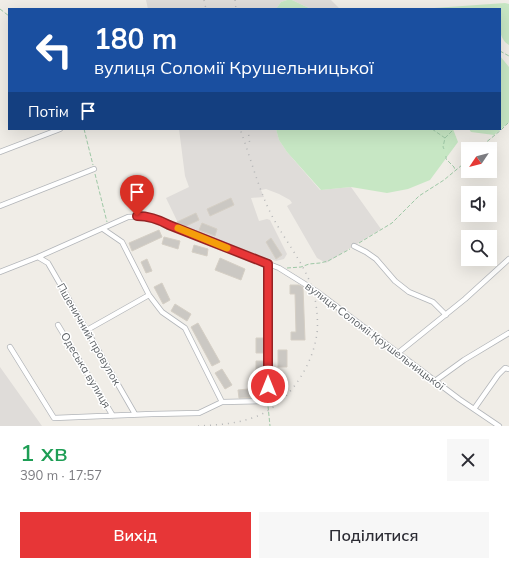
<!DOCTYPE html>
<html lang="uk">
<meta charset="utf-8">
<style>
:root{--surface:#fff;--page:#f7f7f7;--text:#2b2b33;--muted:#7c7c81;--accent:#e73637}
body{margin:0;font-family:Mulish,sans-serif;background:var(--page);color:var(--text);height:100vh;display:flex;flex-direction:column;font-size:15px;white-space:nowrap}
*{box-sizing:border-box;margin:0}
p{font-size:13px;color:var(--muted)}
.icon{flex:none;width:22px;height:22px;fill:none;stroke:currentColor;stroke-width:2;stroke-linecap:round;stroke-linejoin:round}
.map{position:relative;height:426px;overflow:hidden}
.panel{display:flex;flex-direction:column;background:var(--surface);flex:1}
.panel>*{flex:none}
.top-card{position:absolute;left:8px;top:8px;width:493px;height:122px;border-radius:0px;box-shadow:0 4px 16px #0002;background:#1a4fa0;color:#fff;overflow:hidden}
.needle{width:26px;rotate:235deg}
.tools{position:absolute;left:461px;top:142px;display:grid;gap:8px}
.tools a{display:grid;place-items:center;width:36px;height:36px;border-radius:0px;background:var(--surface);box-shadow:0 4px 16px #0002;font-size:20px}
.pin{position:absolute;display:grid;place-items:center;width:34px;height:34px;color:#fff;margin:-41px -17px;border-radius:50% 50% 50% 0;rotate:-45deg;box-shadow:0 0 4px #0007}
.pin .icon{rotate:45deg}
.me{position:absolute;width:44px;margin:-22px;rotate:0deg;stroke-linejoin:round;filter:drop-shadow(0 0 3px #0008)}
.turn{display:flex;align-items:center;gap:14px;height:84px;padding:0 20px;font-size:18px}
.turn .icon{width:52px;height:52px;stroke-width:2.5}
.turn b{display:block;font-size:28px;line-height:34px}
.then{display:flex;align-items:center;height:38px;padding:0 20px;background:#0003;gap:8px;font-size:15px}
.round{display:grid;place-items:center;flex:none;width:42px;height:42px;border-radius:0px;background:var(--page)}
.summary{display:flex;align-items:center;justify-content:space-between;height:68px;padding:0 20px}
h1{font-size:24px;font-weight:600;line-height:30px;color:#1e9e55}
.cta{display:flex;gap:8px;margin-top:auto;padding:8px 20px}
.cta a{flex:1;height:46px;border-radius:0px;background:var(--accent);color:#fff;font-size:16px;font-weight:600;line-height:46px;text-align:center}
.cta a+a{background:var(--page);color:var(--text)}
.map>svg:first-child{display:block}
.industrial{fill:#dfdcd9}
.green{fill:#c7e7c4}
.building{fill:#cbc8c3;stroke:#d5cfc5}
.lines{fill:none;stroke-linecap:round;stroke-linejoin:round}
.street-casing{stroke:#b2b5b9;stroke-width:6}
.path{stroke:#9ec8a6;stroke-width:1;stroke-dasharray:4 2;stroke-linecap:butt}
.street{stroke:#fff;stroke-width:4.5}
.rail{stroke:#b5b6b7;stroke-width:1.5;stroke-dasharray:1 5;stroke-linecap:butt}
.route-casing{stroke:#962324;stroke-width:10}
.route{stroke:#e73637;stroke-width:7}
.slow{stroke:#f59e0b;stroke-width:7}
.labels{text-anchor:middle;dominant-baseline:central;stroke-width:3;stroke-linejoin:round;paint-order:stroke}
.street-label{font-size:11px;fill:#5e6367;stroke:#fff}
</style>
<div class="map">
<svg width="509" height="426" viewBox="0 0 509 426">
<rect width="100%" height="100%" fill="#f0ede7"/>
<path class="industrial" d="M146 0H287L281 2 276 9H148Z
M292 0H331L340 9H311Z
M179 129H276L279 140 287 152 320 190 351 187 381 229 326 263 317 258 287 206 292 203 290 200 279 194 266 189 261 190 264 197 251 198 259 221 267 219 270 220 287 254 284 259 276 261 180 227 166 198 189 187 185 176Z
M0 367 42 426H0Z"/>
<path class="green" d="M287 0H292L311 9H276L281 2Z
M505 3 509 4V45C497 38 500 21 500 9H420Z
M500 56 509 67V122L494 135 471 132 469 129H500Z
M276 129H453L458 142 430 180 408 189 387 193 351 187 321 190 287 152 279 140Z"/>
<path class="building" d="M231 198 234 205 210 216 207 209Z
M196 213 199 220 184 227 179 225 177 222Z
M202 223 217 229 215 236 199 230Z
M159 230 162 237 132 251 129 243Z
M164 237 180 241 178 249 162 244Z
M271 238 282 255 276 259 266 242Z
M194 245 208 249 207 256 192 252Z
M220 258 245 269 241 280 215 270Z
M147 259 152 271 146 273 141 262Z
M162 283 170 300 163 304 154 287Z
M290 285H299L303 287 305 340H291V332H296L295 294H290Z
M175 304 191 314 187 321 171 311Z
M198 323 220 362 212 366 191 327Z
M256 338H264V353H256Z
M278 350H287V367H278Z
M256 361H264V381H256Z
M222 369 232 385 225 389 215 373Z
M258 388V397L239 398 238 390Z"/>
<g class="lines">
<g class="street-casing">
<path id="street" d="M0 152 60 129
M0 206 94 169
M103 229 122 242 149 295 162 312 185 328 222 402
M354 246 366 252 376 259 395 281 409 292 433 302 446 315
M38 257 48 263 135 414
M0 272 38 257 128 217 146 216 158 219 169 225 279 268 316 291 459 399 499 426
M58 325 113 416
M87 330 149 295
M10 347 54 418 152 414 199 413 222 402 268 401V264
M398 353 465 299 509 259
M435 381 464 360 509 333
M474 409 498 375 505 368 509 369"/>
</g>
<path class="path" d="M0 9 9 16
M500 51 509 56
M84 129 93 165
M432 129 445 138 443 147 444 149
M445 138 454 129
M478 149 501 130 509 122
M446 156V159L454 167 455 170
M95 174 107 222
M359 243 392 223 419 196 444 180 468 160
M287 268 301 267 309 264 320 263 328 261 350 249
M268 406 270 426"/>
<use href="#street" class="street"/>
<path class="rail" d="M204 0 206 9
M235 0 236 9
M248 129 250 146
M198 426C217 425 236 424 255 417 285 406 310 371 316 339 319 326 317 307 314 294 305 261 279 235 266 203 256 180 249 153 240 129"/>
</g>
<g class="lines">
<g class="route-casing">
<path id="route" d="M137 216C149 216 158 219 169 225L268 264V386"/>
</g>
<use href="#route" class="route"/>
<path class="slow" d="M178 228 227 248"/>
</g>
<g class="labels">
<g class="street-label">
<text transform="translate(89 334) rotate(60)">Пшеничний провулок</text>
<text transform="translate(375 336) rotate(37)">вулиця Соломії Крушельницької</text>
<text transform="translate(86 370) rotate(59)">Одеська вулиця</text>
</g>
</g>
</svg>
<div class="tools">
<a><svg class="needle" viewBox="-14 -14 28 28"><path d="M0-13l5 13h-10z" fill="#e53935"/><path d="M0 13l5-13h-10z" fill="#7c7c81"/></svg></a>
<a><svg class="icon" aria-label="sound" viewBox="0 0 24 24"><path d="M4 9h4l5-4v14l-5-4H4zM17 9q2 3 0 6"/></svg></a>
<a><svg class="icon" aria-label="search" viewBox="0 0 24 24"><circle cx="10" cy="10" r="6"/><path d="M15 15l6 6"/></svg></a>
</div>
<div class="pin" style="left:137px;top:216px;background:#d93025"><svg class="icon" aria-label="arrive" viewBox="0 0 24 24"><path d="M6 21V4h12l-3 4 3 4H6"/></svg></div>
<svg class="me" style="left:268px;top:386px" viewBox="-20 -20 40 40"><circle r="17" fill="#e73637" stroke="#fff" stroke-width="3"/><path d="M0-11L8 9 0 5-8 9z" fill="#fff"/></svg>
<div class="top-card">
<div class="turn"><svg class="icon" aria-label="left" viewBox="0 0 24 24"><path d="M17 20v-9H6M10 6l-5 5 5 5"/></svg><div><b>180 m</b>вулиця Соломії Крушельницької</div></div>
<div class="then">Потім<svg class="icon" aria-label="arrive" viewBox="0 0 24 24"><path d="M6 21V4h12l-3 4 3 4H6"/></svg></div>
</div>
</div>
<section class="panel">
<div class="summary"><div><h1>1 хв</h1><p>390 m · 17:57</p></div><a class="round"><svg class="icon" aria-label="close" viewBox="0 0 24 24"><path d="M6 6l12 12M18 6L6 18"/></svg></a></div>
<div class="cta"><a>Вихід</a><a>Поділитися</a></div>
</section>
